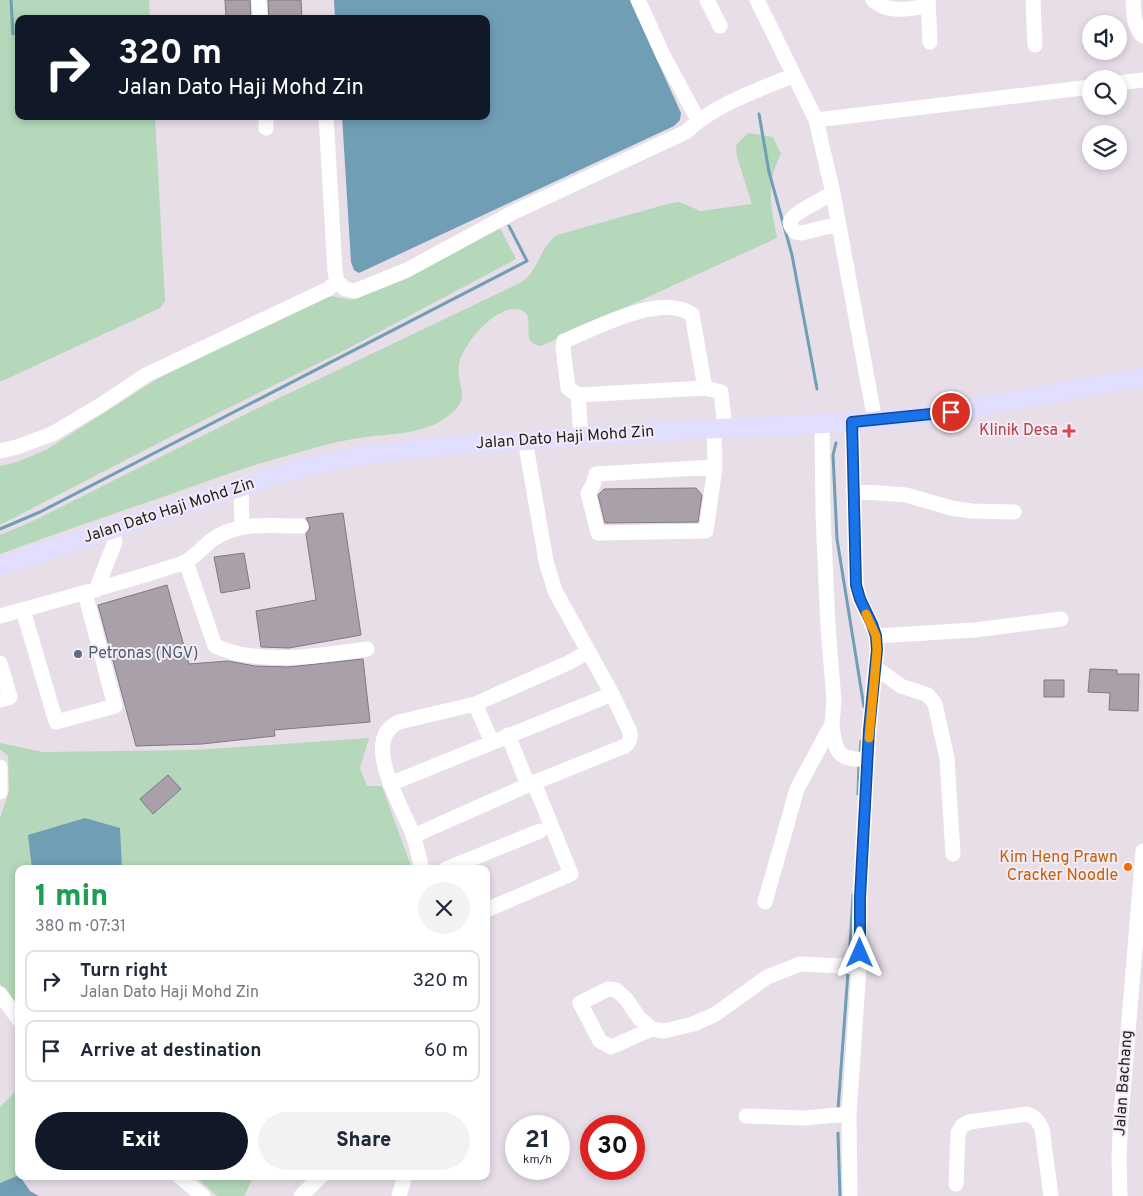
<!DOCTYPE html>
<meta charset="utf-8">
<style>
:root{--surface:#fff;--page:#f2f2f3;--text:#1f2937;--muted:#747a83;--line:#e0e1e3;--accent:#111827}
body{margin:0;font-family:Overpass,sans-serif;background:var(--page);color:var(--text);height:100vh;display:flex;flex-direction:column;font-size:19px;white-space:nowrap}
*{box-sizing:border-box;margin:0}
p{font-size:16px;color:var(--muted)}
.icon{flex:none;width:28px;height:28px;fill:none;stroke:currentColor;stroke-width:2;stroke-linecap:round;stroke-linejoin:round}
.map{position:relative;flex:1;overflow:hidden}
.drawer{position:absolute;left:15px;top:865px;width:475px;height:315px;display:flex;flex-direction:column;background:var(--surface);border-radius:10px;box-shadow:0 2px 8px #0003}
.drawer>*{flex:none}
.guide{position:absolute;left:15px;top:15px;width:475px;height:105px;border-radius:10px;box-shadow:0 2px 8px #0003;background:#111827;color:#fff;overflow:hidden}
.fabs{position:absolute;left:1082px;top:15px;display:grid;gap:10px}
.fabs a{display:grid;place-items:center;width:45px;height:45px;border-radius:50%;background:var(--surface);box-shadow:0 2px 8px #0003;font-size:25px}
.speed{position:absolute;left:505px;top:1115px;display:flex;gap:10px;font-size:25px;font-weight:700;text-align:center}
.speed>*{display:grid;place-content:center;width:65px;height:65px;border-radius:50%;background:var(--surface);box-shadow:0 2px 8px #0003;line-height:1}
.speed small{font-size:12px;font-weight:400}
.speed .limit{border:8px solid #d22;background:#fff;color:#111}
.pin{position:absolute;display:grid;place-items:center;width:42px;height:42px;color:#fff;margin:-21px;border:2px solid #fff;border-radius:50%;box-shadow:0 1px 5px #0007}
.me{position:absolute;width:55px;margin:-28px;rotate:0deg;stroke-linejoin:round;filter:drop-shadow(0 0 4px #0008)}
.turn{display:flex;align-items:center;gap:18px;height:105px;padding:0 20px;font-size:22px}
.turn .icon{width:65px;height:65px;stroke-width:2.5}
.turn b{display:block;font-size:35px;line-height:42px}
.round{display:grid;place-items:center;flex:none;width:52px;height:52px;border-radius:26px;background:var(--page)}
.head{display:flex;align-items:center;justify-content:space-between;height:85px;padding:0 20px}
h1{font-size:30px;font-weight:800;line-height:38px;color:#1e9e55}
.cta{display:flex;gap:10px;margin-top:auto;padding:10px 20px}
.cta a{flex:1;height:58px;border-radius:30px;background:var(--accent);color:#fff;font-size:20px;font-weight:800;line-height:58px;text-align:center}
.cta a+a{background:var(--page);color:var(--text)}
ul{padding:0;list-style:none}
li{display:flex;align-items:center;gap:15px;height:62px;margin:0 10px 8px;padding:0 10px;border:2px solid var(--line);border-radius:10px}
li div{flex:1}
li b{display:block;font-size:19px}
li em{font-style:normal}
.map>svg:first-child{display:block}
.green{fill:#b4d8b9}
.water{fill:#709eb5}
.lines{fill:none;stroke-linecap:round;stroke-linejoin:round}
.stream{stroke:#709eb5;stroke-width:3}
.building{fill:#a9a0a9;stroke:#817982}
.minor{stroke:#fff;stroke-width:15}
.major{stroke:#e2deff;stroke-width:19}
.route-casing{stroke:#114b97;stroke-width:12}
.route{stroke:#1a73e8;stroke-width:9}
.slow{stroke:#f59e0b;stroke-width:9}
.health-dot{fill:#e0444e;stroke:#f4ecf5;stroke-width:2}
.service-dot{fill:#5c6f8a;stroke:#f4ecf5;stroke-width:2}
.food-dot{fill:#e8710a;stroke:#f4ecf5;stroke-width:2}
.labels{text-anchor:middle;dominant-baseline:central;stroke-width:4;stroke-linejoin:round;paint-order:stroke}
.health-label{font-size:16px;fill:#be3a42;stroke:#f4ecf5;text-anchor:end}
.street-label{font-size:16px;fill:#221e22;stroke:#f4ecf5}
.service-label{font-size:16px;fill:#4e5e75;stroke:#f4ecf5;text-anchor:start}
.food-label{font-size:16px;fill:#c56008;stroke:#f4ecf5;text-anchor:end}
</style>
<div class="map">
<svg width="1143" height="1196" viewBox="0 0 1143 1196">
<rect width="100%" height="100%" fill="#e7dee8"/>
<path class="green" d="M0 0H149L150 19H19V116H155L165 301 160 308 0 382Z
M748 133 773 137 781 154C765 184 771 206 777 238L541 346C515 344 542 311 516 309 493 308 463 344 459 364 456 377 465 391 461 401 458 411 442 421 433 425 412 434 389 434 366 437 342 440 317 447 293 454 247 466 202 483 157 499 104 517 52 535 0 554V535L35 520 252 411 522 282C539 270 540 246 557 235L671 203 680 202 700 211 752 204 737 157 736 145Z
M500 228 516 259 347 349 178 433 0 525V466L17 462 46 450 157 379 317 301 331 296 352 300 406 279Z
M369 738 360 768 367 786H382L412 869H19V1009L3 990 0 983V818L9 791 8 756 0 749V743L43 752 196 750Z
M19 1088V1175L0 1183V1107Z
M195 1176H254L244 1196H217Z"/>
<path class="water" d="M334 0H630L681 113 680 120 674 126 359 273 354 270 351 262 342 116H486V19H335Z
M85 818 120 828 122 869H32L28 835Z
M19 1175 30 1191 39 1196H0V1183Z"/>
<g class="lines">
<path class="stream" d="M11 0 13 34
M759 114 769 172 792 255 817 389
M836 443 833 455 837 539 864 707
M0 529 40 512 527 261 509 226
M860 754 861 741
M858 794 859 763
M849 961 853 895
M838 1110 848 972
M838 1133 840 1196"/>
</g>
<path class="building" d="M225 0H250L251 19H226Z
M268 0H301L302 19H269Z
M696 488 702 495 698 522 605 523 598 495 604 489Z
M343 513 361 635 289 648 261 647 256 611 316 600 306 534 309 530 310 526 306 518Z
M244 553 250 588 221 593 214 557Z
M167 585 189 664 228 661 255 666 288 667 363 659 370 722 274 730 275 736 202 744 136 746 98 605Z
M1090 669 1117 670V674H1139L1138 711 1109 710 1110 693 1088 692Z
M1044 680H1064V697H1044Z
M168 775 181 789 153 814 140 799Z"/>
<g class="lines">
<path class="minor" d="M259 0 260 19
M638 0 663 55 698 120
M707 0 720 26
M757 0 816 120 833 193 875 421
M873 0C889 14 910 9 928 6
M928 0 930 42
M1033 0 1035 45
M1133 0C1134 13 1133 26 1143 36
M1119 83 1143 80
M266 116V128
M326 116 335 271 337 281 345 289 355 291 407 270 514 212 686 132C715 104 757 91 794 75
M816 120 1091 87
M833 193C825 198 791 214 790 222 790 226 793 230 796 232L802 233 838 224
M705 388 692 314C660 293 596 328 564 341L563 348 568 388 578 395 705 388 721 392 725 428
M578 395 581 436
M714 429 715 467 706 531 598 533 588 493 593 485 596 474 715 467
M0 451 17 447 52 434 101 405 146 375 328 289 337 281
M241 486 242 526
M853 491 906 495 951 508 971 511 1014 512
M186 562 215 646C223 649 232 653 240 654 282 662 325 655 367 649
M96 590 115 542 112 530
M23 610 56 722 115 706 85 593
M0 616C61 599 123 583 183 563 192 560 204 546 213 539 241 521 269 526 301 526
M876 636 975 630 1061 619
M0 663 10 697 0 700
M876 668 901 686 928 695 935 704 947 758 953 854
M475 704 492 742
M832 724C835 753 838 761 868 759
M508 735 528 785
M0 767V792
M390 784 612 694
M413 836 528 785 625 746C630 742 631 738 630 732L612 694 555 591 546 561 525 440
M422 869C419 858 417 846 413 835 403 808 359 739 399 722L475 704 568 663 588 652
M446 869 540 831
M765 902 797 789 832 724 834 701 828 627 823 514 822 424
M486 910 571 874 534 783
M0 994 19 1020
M652 1029 611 1047 600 1041 580 1003 608 989 616 990 626 999 639 1018 652 1029 664 1031 693 1024 714 1015 767 977 800 964 859 967
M746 1116 804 1118 849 1114
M179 1176 203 1196
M956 1184 958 1133 962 1126 969 1122 1027 1114C1035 1117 1038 1120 1042 1129L1051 1196
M301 1196 321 1176
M399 1196 405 1176
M850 1196 849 1114 859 967 860 897 869 730 877 650 876 636 872 625 860 599 856 585 852 422
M1120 1196 1119 1157 1121 1117 1143 851"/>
<path class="major" d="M0 566 262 480 303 468 358 456 444 446 648 432 875 421 900 418 951 412 1143 377"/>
</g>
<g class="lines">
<g class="route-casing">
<path id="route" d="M860 953V898L869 730 877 650 876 636 872 624 860 599 856 585 852 422 951 412"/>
</g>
<use href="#route" class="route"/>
<path class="slow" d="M866 614 876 636 877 650 869 738"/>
</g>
<path class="health-dot" d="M1066.5 423.5h5v5h5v5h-5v5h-5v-5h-5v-5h5z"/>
<circle class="service-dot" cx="78" cy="654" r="5"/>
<circle class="food-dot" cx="1128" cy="867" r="5"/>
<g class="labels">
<g class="health-label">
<text x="1058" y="431">Klinik Desa</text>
</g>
<g class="street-label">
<text transform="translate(565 438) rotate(-4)">Jalan Dato Haji Mohd Zin</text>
<text transform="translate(169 511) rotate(-18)">Jalan Dato Haji Mohd Zin</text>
<text transform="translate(1124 1083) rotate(-86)">Jalan Bachang</text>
</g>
<g class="service-label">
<text x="88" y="654">Petronas (NGV)</text>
</g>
<g class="food-label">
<text x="1118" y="858">Kim Heng Prawn<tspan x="1118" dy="18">Cracker Noodle</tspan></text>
</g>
</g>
</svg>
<div class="fabs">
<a><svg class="icon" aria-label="sound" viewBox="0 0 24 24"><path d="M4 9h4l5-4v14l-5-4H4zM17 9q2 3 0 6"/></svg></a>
<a><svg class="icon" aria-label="search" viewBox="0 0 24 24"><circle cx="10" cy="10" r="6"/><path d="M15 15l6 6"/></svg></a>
<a><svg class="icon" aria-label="layers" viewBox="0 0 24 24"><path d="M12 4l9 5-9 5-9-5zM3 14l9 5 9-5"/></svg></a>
</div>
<div class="speed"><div>21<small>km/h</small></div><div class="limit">30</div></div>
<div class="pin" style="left:951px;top:412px;background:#d93025"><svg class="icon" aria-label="arrive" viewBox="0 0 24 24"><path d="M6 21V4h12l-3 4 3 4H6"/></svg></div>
<svg class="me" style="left:860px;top:953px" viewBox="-20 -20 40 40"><path d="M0-17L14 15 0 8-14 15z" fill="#1a73e8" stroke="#fff" stroke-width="4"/></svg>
<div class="guide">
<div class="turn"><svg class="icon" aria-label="right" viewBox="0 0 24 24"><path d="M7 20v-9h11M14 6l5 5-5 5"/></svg><div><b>320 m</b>Jalan Dato Haji Mohd Zin</div></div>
</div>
<section class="drawer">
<div class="head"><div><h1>1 min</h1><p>380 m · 07:31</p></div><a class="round"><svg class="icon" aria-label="close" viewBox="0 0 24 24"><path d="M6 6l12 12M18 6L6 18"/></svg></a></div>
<ul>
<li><svg class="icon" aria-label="right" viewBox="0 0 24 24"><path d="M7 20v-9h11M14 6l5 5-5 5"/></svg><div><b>Turn right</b><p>Jalan Dato Haji Mohd Zin</p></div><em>320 m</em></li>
<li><svg class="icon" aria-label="arrive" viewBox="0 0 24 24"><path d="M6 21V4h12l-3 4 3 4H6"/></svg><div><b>Arrive at destination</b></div><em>60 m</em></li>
</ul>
<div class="cta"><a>Exit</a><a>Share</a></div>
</section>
</div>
